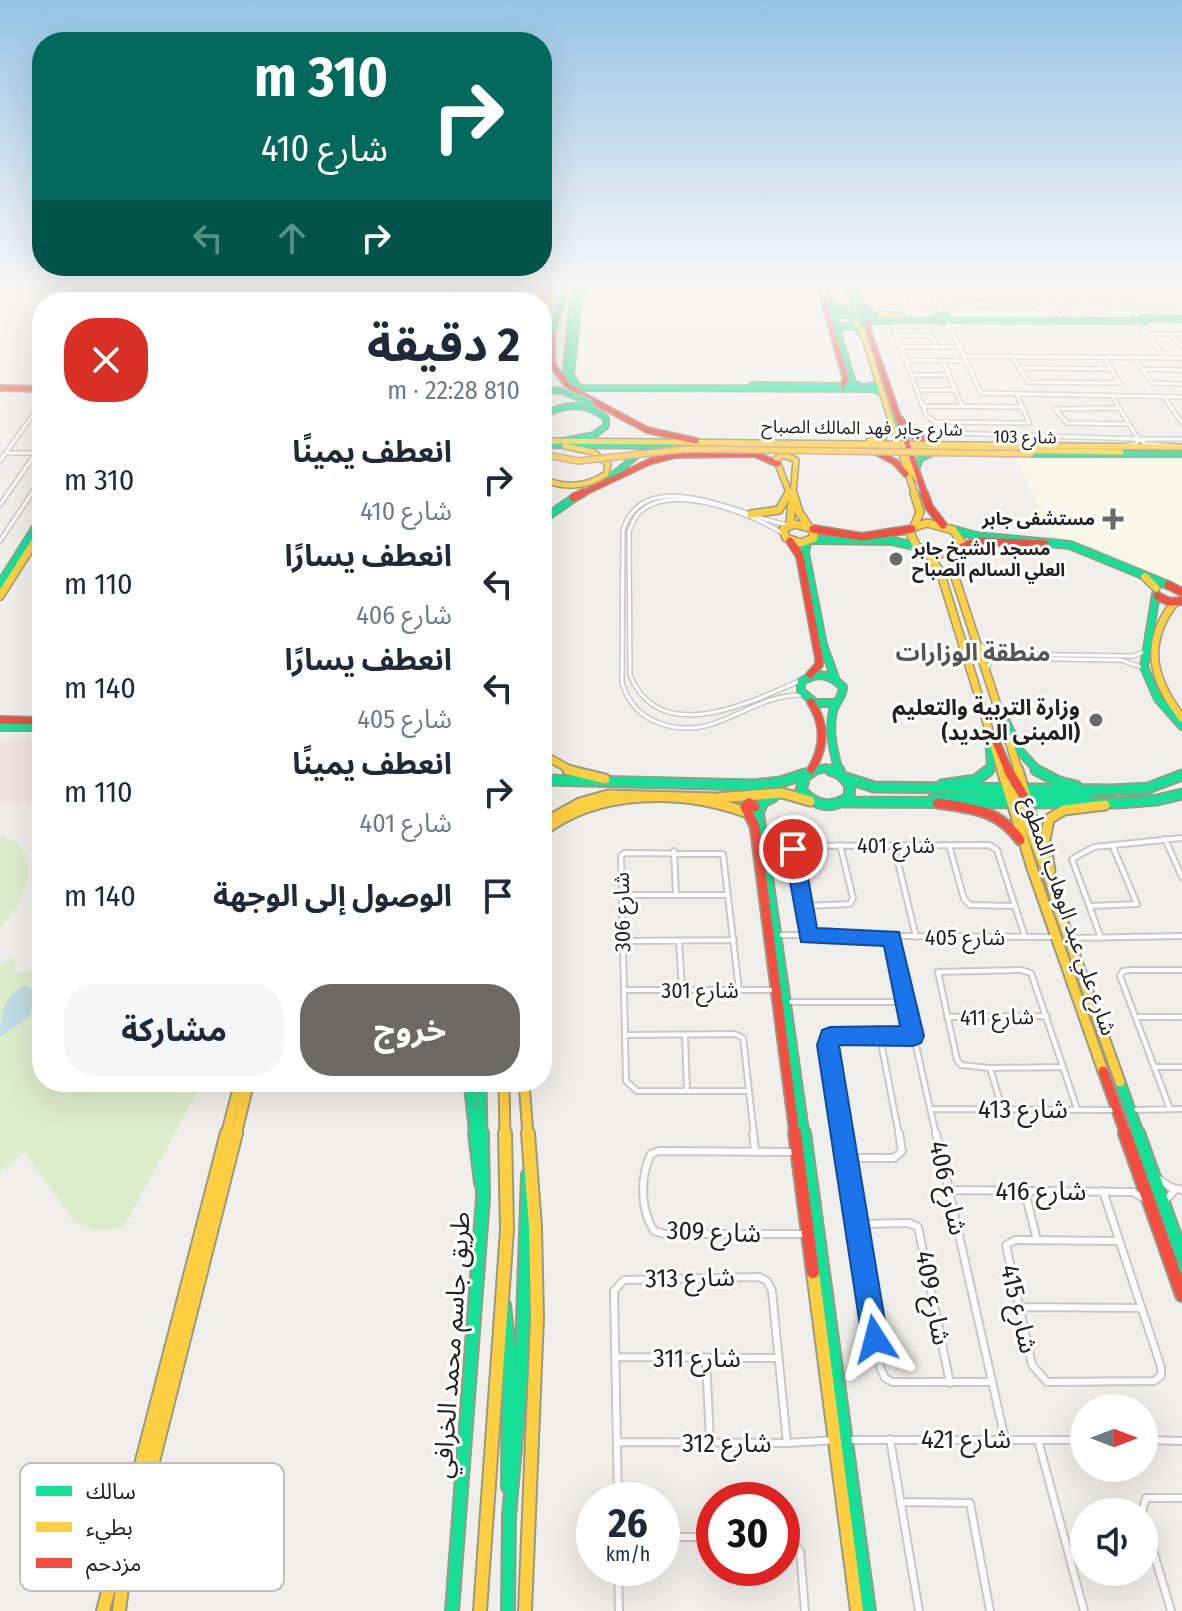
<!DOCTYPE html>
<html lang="ar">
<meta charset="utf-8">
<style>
:root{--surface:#fff;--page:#f6f6f7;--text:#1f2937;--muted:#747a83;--accent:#6a6968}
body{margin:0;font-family:"Fira Sans Condensed","Noto Sans Arabic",sans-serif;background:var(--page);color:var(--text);direction:rtl;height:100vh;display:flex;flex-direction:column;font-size:30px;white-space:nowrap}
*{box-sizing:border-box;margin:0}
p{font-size:26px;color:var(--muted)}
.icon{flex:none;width:44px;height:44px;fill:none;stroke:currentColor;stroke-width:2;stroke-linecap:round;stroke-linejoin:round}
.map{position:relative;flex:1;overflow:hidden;direction:ltr}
.sheet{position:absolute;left:32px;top:292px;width:520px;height:800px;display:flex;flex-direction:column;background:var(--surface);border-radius:32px;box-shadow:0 8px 32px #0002;direction:rtl}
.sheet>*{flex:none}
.top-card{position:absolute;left:32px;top:32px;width:520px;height:244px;border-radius:32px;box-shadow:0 8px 32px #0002;direction:rtl;background:#00695c;color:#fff;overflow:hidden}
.needle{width:52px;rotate:90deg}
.fabs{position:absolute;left:1070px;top:1394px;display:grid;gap:16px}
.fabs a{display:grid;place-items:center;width:88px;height:88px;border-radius:50%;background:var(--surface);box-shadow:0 8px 32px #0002;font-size:40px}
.speed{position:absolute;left:576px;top:1482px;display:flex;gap:16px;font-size:40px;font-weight:700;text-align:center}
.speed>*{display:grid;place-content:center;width:104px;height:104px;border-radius:50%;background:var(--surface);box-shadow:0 8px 32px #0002;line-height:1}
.speed small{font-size:20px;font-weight:400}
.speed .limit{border:12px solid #d22;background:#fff;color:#111}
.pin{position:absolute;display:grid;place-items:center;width:68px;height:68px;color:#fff;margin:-34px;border:4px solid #fff;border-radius:50%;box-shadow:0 2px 8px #0007}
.me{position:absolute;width:88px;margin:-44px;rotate:351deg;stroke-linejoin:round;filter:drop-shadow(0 0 6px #0008)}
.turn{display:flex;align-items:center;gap:28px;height:168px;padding:0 32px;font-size:36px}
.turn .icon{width:104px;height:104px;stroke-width:2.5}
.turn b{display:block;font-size:56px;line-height:68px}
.lanes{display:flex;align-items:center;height:76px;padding:0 32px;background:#0003;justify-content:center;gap:40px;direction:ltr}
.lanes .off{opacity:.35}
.round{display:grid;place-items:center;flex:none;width:84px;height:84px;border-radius:32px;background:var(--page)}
.head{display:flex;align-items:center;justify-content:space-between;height:136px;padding:0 32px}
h1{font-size:48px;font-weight:700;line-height:60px}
.cta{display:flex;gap:16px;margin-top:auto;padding:16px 32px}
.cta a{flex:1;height:92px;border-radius:32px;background:var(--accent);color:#fff;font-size:32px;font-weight:700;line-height:92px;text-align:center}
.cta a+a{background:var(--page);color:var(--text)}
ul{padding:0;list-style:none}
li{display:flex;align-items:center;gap:24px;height:104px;padding:0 32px}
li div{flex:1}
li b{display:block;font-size:30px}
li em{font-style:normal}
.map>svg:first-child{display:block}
.commercial{fill:#f1e3e1}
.education{fill:#f8f7e8}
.grass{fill:#ddeccb}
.water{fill:#bfdbe3}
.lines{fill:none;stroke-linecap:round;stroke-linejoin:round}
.street-far2-casing{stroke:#c9c8c7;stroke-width:6}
.street-far1-casing{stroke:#c9c8c7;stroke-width:8}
.street-casing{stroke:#c9c8c7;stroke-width:10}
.fast-far3-casing{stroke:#999a82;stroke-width:8}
.fast-far2-casing{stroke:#999a82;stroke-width:10}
.fast-far1-casing{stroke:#999a82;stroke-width:13}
.fast-casing{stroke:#999a82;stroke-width:16}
.slow-far3-casing{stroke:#999a82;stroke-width:8}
.slow-far2-casing{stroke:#999a82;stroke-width:10}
.slow-far1-casing{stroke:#999a82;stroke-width:13}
.slow-casing{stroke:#999a82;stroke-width:16}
.jam-far3-casing{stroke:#999a82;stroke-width:8}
.jam-far2-casing{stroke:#999a82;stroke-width:10}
.jam-far1-casing{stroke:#999a82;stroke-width:13}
.jam-casing{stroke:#999a82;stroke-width:16}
.street-far2{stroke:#fdfcfc;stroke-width:3}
.street-far1{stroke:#fdfcfc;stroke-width:4}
.street{stroke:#fdfcfc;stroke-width:6}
.fast-far3{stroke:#16e098;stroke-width:5}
.fast-far2{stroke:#16e098;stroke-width:7}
.fast-far1{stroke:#16e098;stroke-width:9}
.fast{stroke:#16e098;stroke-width:12}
.slow-far3{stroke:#ffcf43;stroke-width:5}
.slow-far2{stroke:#ffcf43;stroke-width:7}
.slow-far1{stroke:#ffcf43;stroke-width:9}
.slow{stroke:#ffcf43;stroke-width:12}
.jam-far3{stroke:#f24e42;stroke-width:5}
.jam-far2{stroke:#f24e42;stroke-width:7}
.jam-far1{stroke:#f24e42;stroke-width:9}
.jam{stroke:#f24e42;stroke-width:12}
.fast-bridge-casing{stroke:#c5a2ac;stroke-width:8;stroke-linecap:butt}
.slow-bridge-casing{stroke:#c5a2ac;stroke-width:8;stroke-linecap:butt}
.fast-bridge{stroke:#16e098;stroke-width:5}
.slow-bridge{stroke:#ffcf43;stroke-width:5}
.route{fill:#1a73e8;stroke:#114b97;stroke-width:2}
.poi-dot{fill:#6a6968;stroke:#fff;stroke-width:3}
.labels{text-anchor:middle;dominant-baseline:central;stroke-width:6;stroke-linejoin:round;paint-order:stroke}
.far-street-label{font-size:18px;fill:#222;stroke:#fff}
.far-poi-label{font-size:18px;font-weight:bold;fill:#222;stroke:#fff;text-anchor:end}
.poi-label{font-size:22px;font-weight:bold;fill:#222;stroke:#fff;text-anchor:end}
.street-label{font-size:22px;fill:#222;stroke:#fff}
.neighbourhood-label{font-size:24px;font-weight:bold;fill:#555;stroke:#fff}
.near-street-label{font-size:26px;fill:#222;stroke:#fff}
.key{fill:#fff;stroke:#bdbdbd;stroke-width:2}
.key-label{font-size:22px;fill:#222}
</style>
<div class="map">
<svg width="1182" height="1611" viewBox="0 0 1182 1611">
<rect width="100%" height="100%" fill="#f0eeeb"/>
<path class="commercial" d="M1113 284H1182V319L1140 318Z
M0 739H42V805L0 804Z"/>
<path class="education" d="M1047 455 1182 456V586L1100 549 1051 535 1015 456Z"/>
<path class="grass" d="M0 834C48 849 25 902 0 928Z
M15 956 16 973 42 969V1082H200L195 1096 123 1228 95 1231 75 1222 24 1152 0 1172V964Z"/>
<path class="water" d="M26 985 36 992 30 1016 0 1037C0 1016 4 993 26 985Z"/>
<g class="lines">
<g class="street-far2-casing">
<path id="street-far2" d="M879 284 887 302 934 303
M906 284 914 303
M926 284 944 316
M946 284 956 304 1037 305 1025 284
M1045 284 1064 313 1075 318
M1066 284 1080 306
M1113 284 1140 318
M947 285 972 286 983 305
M255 295H304
M251 302 261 284
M384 302 390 284
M1010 304 1001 286H1026
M1059 306H1106L1092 284
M947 320 981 393 1182 397
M1136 322 1166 358
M1148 334H1182
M1170 334 1182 347
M897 335 933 336
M901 347H958
M937 347 927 326H893L926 415 950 433 1138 439 1112 396
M963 356 1182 358
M1012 356 1028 382 1120 383 1104 357
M1134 358 1153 383 1182 384
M906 360 965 361
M943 361 962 406
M1019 368 1111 369
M1142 369 1182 370
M911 375H949
M917 390H954
M1164 397 1182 423
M923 406 1023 407
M1119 408 1055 409 1067 423 1129 424
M934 422 1029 423 1017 395
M1140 440 1146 444 1178 446
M1110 447 1136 444 1138 439H1182
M6 453H42
M0 461 42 402
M0 505 36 453
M788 525C744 518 645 461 623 530L622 683C628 702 640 716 659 723 717 744 747 694 803 695
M782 533C751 513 669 481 638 514 634 518 632 526 629 531L630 675C660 750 755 700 804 679
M0 541 42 478
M977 643 993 654 1133 656 1144 652
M986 670 991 661 1001 658 1121 660 1144 668"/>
</g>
<g class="street-far1-casing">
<path id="street-far1" d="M1165 839 1182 877
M949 845 964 899 970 905 1014 906
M894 846 916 937
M674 851 676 895
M622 895H728
M805 906 850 904 853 898 840 845
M1090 906 1137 904 1113 847
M777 935 1056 937
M809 936 794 846 989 845 997 850 1025 937
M892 938 936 1135
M1068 938 1182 936
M1101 938 1072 859 1094 847 1182 838
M623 941 734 940
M679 941 682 990
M1021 970 1031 973 1063 1067 990 1068 961 1065 957 1060 938 972Z
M624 990H775
M739 990 723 854 624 853 621 856 626 1081 637 1091H749
M786 1002H905
M947 1017 1047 1016
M1136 1017H1182
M625 1035 735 1034 743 1038 754 1135
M685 1035 687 1090
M880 1037 899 1135
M1063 1067 1077 1109
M1155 1067H1182
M990 1068 1002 1108
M930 1109 1117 1110
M1170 1109 1120 976 1123 971 1131 970H1182
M1130 1110 1182 1109
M843 1135 828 1045 830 1037 913 1036"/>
</g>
<g class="street-casing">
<path id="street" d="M753 1133 755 1151
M842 1133 880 1367 885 1378 892 1382H991
M936 1133 1005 1439
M797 1152 659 1151 651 1154C640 1177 640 1209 654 1231L665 1234H806
M845 1158H894L902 1151 899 1133
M1156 1177 1170 1187 1182 1190
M949 1190 1133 1192 1148 1201
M1103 1191 1161 1367V1376L1154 1381 1047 1382 1032 1365 1006 1245 1015 1240 1119 1241
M1025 1192 1037 1240
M1164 1202 1175 1190
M856 1224 909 1223 918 1227 950 1383
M1019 1307 1140 1308
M616 1357 778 1358
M706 1358 710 1442
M890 1439 919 1611
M848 1440H1084
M1038 1440 1084 1611
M1144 1440 1182 1441
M618 1442 787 1443 836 1440
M618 1500 614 1291 624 1280 759 1277 767 1281 772 1291 787 1443
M902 1502 970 1503 990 1611
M1142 1512 1146 1498H1182
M1144 1520 1171 1611
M782 1536H788L800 1551 805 1611
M662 1537H714
M618 1568 619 1611"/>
</g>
<g class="fast-far3-casing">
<path id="fast-far3" d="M580 284 573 299 566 373 570 382 582 388 874 389 883 394
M824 284 853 383 860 386
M847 284 855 305
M852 284 859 303
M829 302 842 310 851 308 853 303
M859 303 870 312
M860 313 869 315 872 320 861 322 851 318Z
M938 318a4 4 0 1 1 8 0a4 4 0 1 1-8 0Z
M832 314 851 315
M869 315 883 316
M1142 318 1182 319
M1142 318 1145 321 1142 323 1132 319Z
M948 320 1134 321
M870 321 937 320
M838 333 842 326 857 327 862 335
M550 339 567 284
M575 382 571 375 579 299 585 284
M752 385 850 386
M868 386 877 385 878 380
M891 416 903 444
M542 417C564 402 585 402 606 418V426L594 435 564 441
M542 445 677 446
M1031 454H1182
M917 467 920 459 932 453
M609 478 640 453 689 446"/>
</g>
<g class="fast-far2-casing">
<path id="fast-far2" d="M542 520 574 498
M951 529 976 536 1070 545 1170 586
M812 540 892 541 915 546
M807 542 805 553 823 645 835 678
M0 584 42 518
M1156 594 1144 667 1158 699 1182 726
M834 703H815L801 691V682C817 671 830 674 843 687 843 697 836 701 833 711 828 731 834 753 839 772
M1001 712 1020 751 1039 772
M0 727H42
M809 772 826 768 835 772
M988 772 991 764 989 739"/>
</g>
<g class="fast-far1-casing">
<path id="fast-far1" d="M814 770 805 776 801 790C815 806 831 810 849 797L850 785 840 774 830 770
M839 770 840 774
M1036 770 1059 782 1076 786
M846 778 874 787 1112 790 1148 788 1182 775
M542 780 754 785 781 782 805 774
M942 785 976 780 989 770
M1024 795 1080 796 1093 791
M933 799 1009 796 1021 790
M844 802 1118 803 1157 800 1182 794
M755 807 758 810 804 1135
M759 811 763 802 773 797
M469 1082 475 1135
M481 1082 482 1135
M1120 1082 1139 1135"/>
</g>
<g class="fast-casing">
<path id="fast" d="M475 1133 481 1183
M804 1133 869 1611
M1138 1133 1182 1256
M1174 1266 1182 1277
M504 1305 509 1350 508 1487
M509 1516 521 1378 528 1175
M452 1611 483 1198 482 1133
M508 1611 509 1512"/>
</g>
<g class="slow-far3-casing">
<path id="slow-far3" d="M880 314 901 316
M855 321 862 330 915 495
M542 323 557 284
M542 441 1182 447
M869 441 884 437 889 424
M687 446 1121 452
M905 450 912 472 919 480
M542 479C565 488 585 488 606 474L608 464 593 452 565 446
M790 495 776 459 783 455 796 460 793 495"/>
</g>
<g class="slow-far2-casing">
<path id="slow-far2" d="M789 493 792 500 790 524
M793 493 799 512 809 527
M751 514 779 510 788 494
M927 523 953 530 962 543 959 548 940 554 917 547 910 533 914 527Z
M795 524 813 529 814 538 801 543 786 538 783 529Z
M914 527 920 512 914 493
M925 550 940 571 1002 772
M953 551V571L1019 772
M1145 577 1156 588
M0 596 42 530
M1174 603C1143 644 1152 679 1182 718
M542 754 574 772"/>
</g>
<g class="slow-far1-casing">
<path id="slow-far1" d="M568 770 605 779
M1002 770 1032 868 1103 1071
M1018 770 1059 911 1120 1082
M1012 792 1019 801 1043 863
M542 824 580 803 608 795 716 798 782 793 810 801
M542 832C598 788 683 789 748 813
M1050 871 1045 840 1049 819 1064 810 1105 805
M504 1082 505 1135
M524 1082 528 1135
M226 1135 240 1082
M236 1135 249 1082"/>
</g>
<g class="slow-casing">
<path id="slow" d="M813 1272 857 1611
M103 1611 227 1133
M119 1611 123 1580 236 1133
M480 1611 507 1230 505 1133
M525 1611 537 1318 535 1227 528 1133"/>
</g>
<g class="jam-far3-casing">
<path id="jam-far3" d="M819 284 846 380 843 385
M448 302 453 284
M540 302 549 284
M869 322 867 327 925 495
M552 334V365L566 383 580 394 647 430 696 441
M0 388 42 389
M542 391 547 355
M900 419 913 436 937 442
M876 452 895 462 906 474
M579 495 651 461 675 455 755 454 778 464"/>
</g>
<g class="jam-far2-casing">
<path id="jam-far2" d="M924 493 929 507 943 525
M573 498 583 493
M813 529 862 537 912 529
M790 541 800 556 819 658V665L810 675
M959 548 979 541 1045 544
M1168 585 1182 592
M1157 596 1170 602 1182 601
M811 702C826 725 825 747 811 770
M0 720 42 721
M993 735 1009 772"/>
</g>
<g class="jam-far1-casing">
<path id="jam-far1" d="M1008 770 1026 800
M937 803C971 808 999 810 1020 840
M755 807 749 803 745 807 755 826 795 1135
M1103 1071 1126 1135"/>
</g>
<g class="jam-casing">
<path id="jam" d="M795 1133 813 1272
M1125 1133 1182 1295"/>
</g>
<use href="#street-far2" class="street-far2"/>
<use href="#street-far1" class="street-far1"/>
<use href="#street" class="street"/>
<use href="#fast-far3" class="fast-far3"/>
<use href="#fast-far2" class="fast-far2"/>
<use href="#fast-far1" class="fast-far1"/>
<use href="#fast" class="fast"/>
<use href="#slow-far3" class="slow-far3"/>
<use href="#slow-far2" class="slow-far2"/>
<use href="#slow-far1" class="slow-far1"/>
<use href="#slow" class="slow"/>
<use href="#jam-far3" class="jam-far3"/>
<use href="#jam-far2" class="jam-far2"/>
<use href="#jam-far1" class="jam-far1"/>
<use href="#jam" class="jam"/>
<g class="fast-bridge-casing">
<path id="fast-bridge" d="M542 389 561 391 591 403"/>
</g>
<g class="slow-bridge-casing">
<path id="slow-bridge" d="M542 454 578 461 687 449 1031 454"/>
</g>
<use href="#fast-bridge" class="fast-bridge"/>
<use href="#slow-bridge" class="slow-bridge"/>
</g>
<linearGradient id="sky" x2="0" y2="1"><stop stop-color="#97c4e6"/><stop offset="0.56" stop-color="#f8f7f6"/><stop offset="1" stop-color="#f8f7f6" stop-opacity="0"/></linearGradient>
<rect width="1182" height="509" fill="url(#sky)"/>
<path class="route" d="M793 842 800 844 803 849 817 928 899 932 924 1036 921 1043 913 1046 839 1045 888 1339 884 1348 875 1352 866 1348 862 1339 817 1045 822 1030 830 1027 900 1026 884 946 801 942 784 849 787 844Z"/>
<g class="poi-dot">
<path d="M1109 507h8v8h8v8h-8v8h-8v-8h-8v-8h8z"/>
<circle cx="896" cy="559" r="8"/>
<circle cx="1096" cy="720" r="8"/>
</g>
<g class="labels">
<g class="far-street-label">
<text transform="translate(862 428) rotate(1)">شارع جابر فهد المالك الصباح</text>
<text transform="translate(1025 437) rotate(1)">شارع 103</text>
</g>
<g class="far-poi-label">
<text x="1095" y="519">مستشفى جابر</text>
<text x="912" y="549" text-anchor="start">مسجد الشيخ جابر<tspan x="912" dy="21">العلي السالم الصباح</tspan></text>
</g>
<g class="poi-label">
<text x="1080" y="707">وزارة التربية والتعليم<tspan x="1080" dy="25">(المبنى الجديد)</tspan></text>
</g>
<g class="street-label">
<text x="896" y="845">شارع 401</text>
<text transform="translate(622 912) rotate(-91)">شارع 306</text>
<text transform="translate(1069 916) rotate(71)">شارع علي عبد الوهاب المطوع</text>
<text x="965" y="937">شارع 405</text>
<text x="700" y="990">شارع 301</text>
<text transform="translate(997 1017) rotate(-1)">شارع 411</text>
</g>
<g class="neighbourhood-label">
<text x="973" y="653">منطقة الوزارات</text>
</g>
<g class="near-street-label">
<text x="1023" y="1109">شارع 413</text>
<text transform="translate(948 1188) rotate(77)">شارع 406</text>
<text x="1041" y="1191">شارع 416</text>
<text transform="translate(714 1232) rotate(2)">شارع 309</text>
<text transform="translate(690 1278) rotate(-1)">شارع 313</text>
<text transform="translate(933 1298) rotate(79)">شارع 409</text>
<text transform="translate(1019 1309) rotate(77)">شارع 415</text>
<text transform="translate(452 1345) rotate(-86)">طريق جاسم محمد الخرافي</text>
<text x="697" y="1358">شارع 311</text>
<text x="966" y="1439">شارع 421</text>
<text x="727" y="1443">شارع 312</text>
</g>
</g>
<rect x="20" y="1463" width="264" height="128" rx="12" class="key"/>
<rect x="36" y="1486" width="36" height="10" fill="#16e098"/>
<rect x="36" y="1522" width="36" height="10" fill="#ffcf43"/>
<rect x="36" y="1558" width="36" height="10" fill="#f24e42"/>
<g class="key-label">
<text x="86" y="1499">سالك</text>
<text x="86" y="1535">بطيء</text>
<text x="86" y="1571">مزدحم</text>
</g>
</svg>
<div class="fabs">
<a><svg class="needle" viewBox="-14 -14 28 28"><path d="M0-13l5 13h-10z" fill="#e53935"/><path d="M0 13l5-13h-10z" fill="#747a83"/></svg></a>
<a><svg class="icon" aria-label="sound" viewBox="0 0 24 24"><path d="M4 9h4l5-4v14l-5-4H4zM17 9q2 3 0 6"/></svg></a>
</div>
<div class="speed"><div>26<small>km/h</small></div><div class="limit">30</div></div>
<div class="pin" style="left:793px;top:849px;background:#d93025"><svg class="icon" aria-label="arrive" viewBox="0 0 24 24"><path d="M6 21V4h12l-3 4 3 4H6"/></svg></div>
<svg class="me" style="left:875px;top:1339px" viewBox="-20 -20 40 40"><path d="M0-17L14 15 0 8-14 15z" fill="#1a73e8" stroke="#fff" stroke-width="4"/></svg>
<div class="top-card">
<div class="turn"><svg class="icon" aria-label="right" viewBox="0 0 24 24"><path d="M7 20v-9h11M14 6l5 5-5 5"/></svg><div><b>310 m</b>شارع 410</div></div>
<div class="lanes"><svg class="icon off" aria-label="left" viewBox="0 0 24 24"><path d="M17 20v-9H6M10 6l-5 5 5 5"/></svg><svg class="icon off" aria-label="ahead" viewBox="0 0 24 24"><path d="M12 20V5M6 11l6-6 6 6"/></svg><svg class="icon" aria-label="right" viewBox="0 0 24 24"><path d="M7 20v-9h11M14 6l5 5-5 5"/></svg></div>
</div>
<section class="sheet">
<div class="head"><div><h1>2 دقيقة</h1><p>810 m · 22:28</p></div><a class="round" style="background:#d93025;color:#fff"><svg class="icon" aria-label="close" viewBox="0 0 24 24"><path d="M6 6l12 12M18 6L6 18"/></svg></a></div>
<ul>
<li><svg class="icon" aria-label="right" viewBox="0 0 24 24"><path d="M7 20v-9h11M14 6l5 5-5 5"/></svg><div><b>انعطف يمينًا</b><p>شارع 410</p></div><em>310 m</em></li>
<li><svg class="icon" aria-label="left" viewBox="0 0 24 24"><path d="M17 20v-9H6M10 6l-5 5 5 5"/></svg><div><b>انعطف يسارًا</b><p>شارع 406</p></div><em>110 m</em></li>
<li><svg class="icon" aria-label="left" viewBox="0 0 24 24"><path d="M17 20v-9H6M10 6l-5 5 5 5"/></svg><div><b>انعطف يسارًا</b><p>شارع 405</p></div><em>140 m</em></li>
<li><svg class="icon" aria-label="right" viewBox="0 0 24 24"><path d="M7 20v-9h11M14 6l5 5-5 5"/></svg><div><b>انعطف يمينًا</b><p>شارع 401</p></div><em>110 m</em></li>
<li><svg class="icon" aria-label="arrive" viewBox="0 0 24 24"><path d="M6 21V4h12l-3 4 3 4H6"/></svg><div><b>الوصول إلى الوجهة</b></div><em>140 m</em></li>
</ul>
<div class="cta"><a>خروج</a><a>مشاركة</a></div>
</section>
</div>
